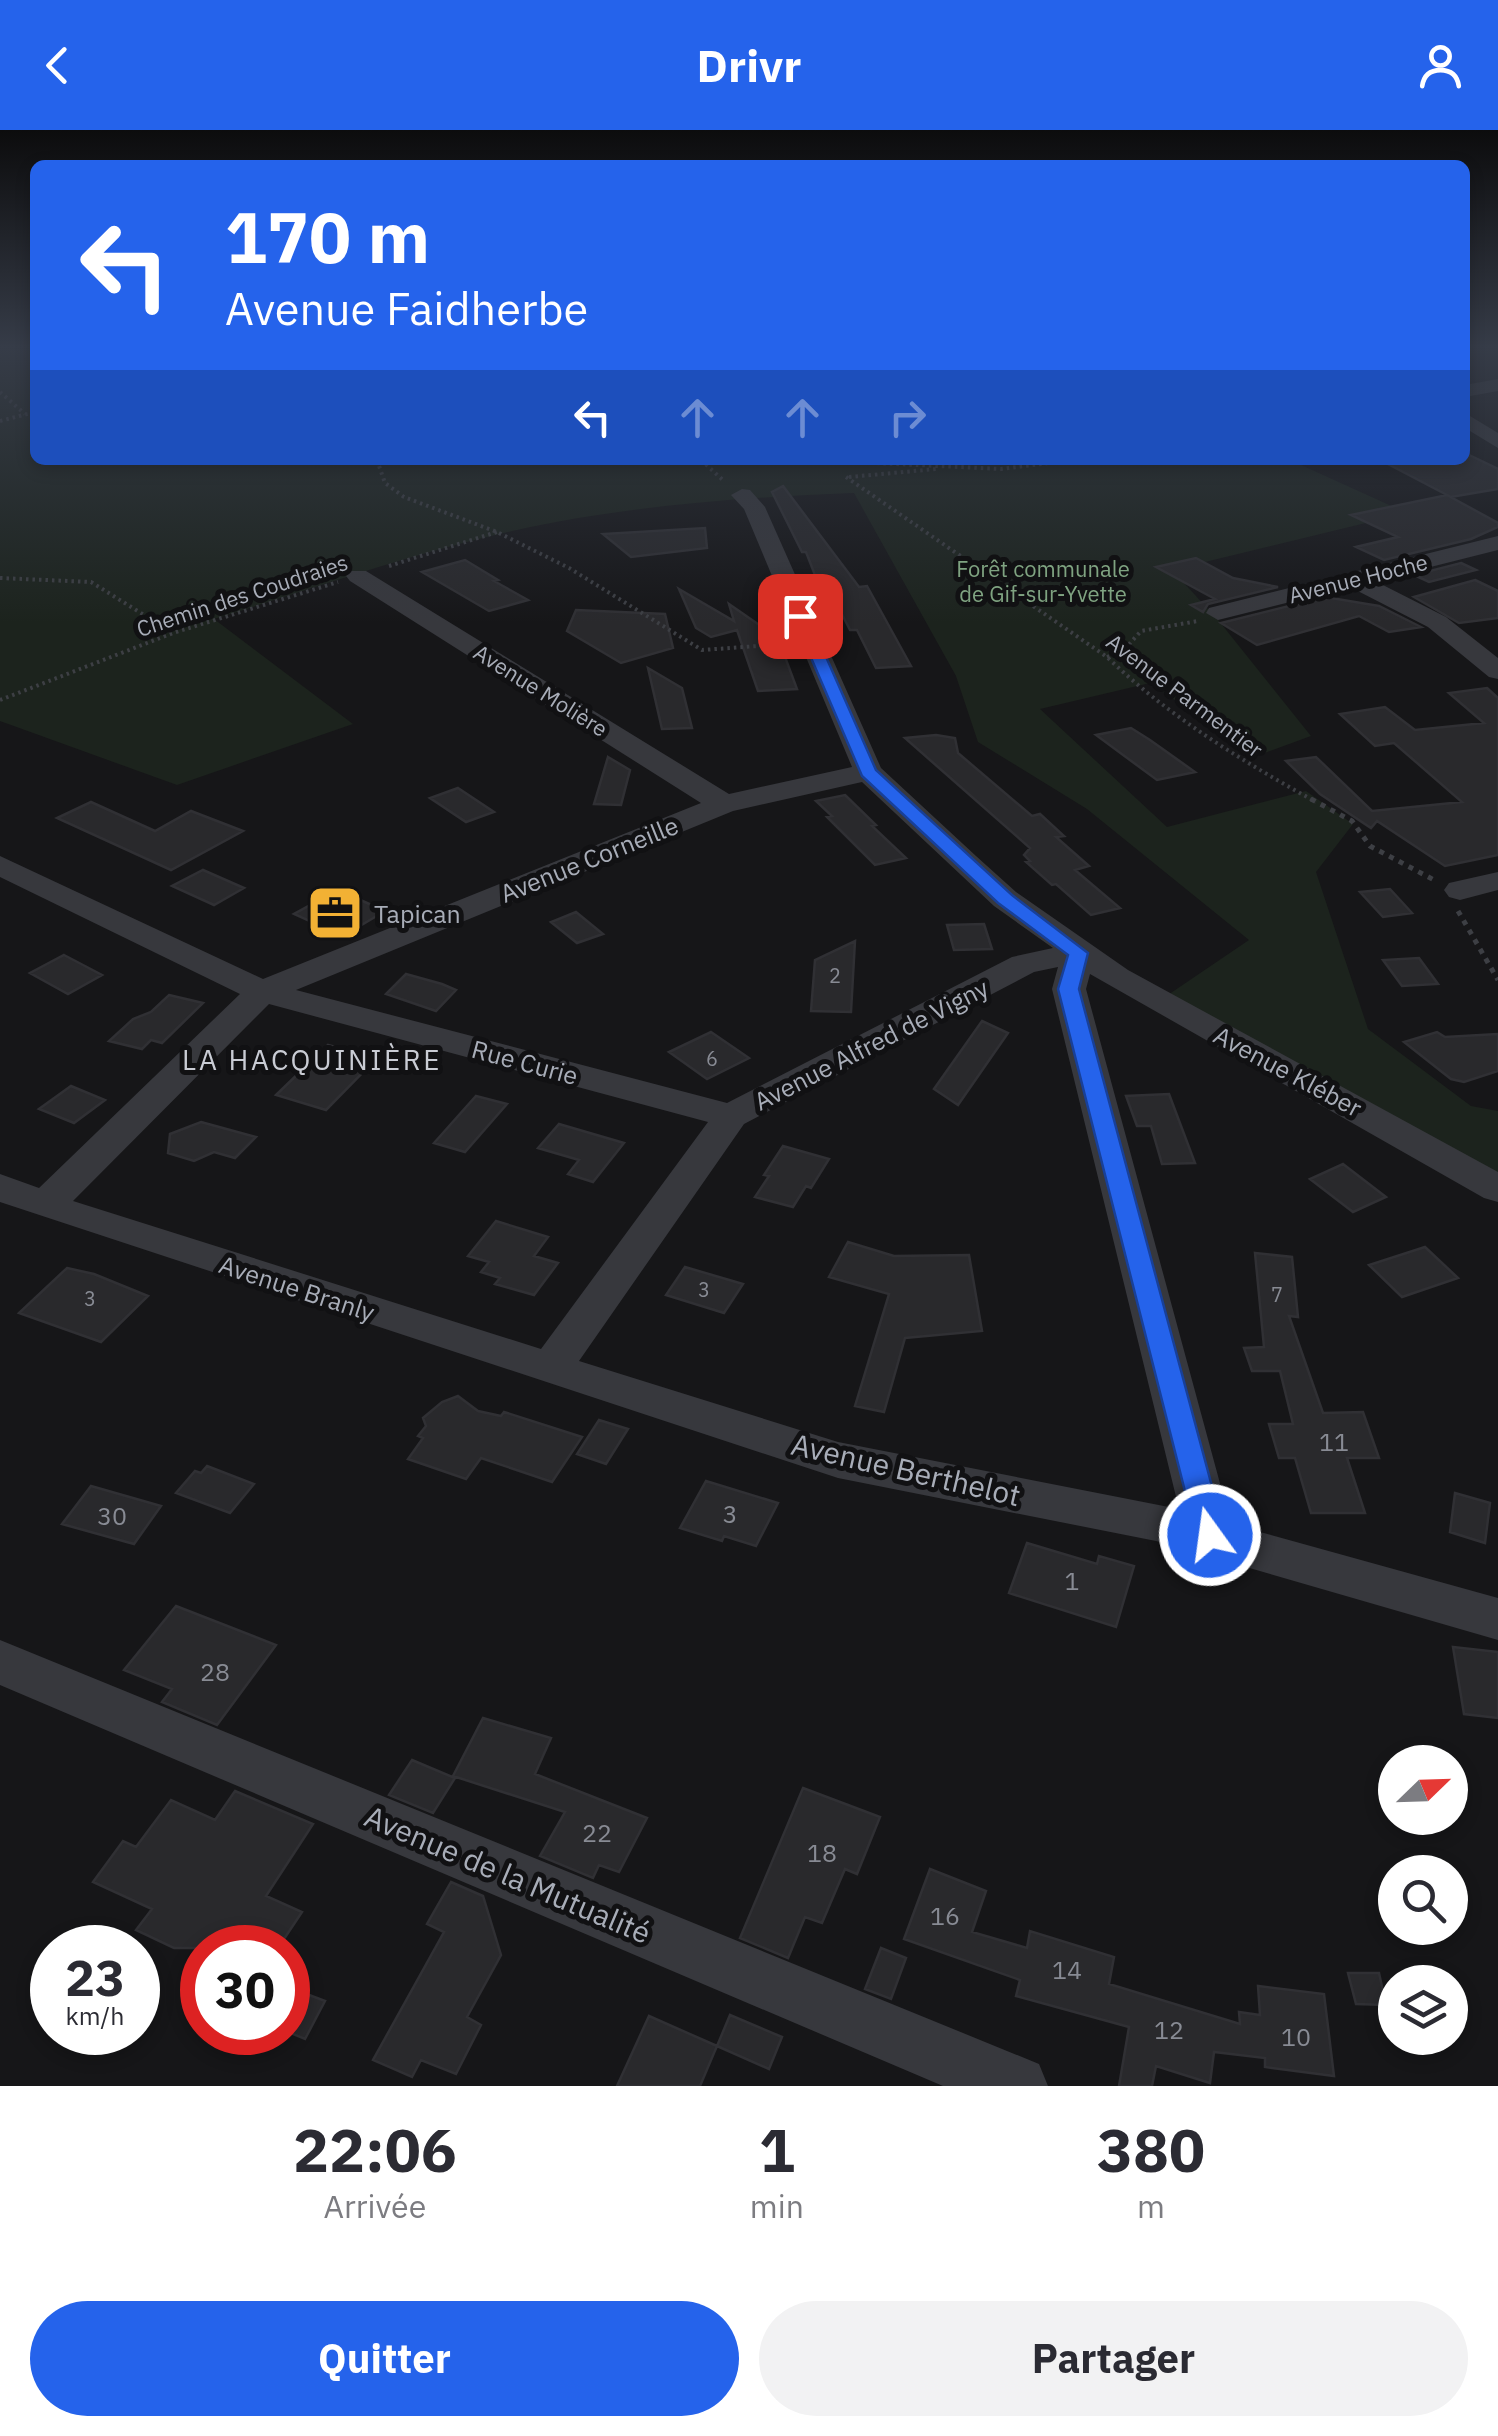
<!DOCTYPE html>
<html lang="fr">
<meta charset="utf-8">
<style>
:root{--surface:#fff;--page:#f2f2f3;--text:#2b2b33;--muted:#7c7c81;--accent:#2563eb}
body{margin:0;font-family:"IBM Plex Sans",sans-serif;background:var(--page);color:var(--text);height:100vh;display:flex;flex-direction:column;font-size:38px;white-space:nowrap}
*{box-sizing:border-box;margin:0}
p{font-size:32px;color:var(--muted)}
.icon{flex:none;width:55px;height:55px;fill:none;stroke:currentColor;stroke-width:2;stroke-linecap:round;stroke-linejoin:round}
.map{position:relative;height:1956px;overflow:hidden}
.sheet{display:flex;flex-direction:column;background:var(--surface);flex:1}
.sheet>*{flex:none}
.top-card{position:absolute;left:30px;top:30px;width:1440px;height:305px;border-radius:15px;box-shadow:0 5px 15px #0003;background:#2563eb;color:#fff;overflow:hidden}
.needle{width:65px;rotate:67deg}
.buttons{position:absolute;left:1378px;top:1615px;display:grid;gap:20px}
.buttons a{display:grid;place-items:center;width:90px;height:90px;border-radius:50%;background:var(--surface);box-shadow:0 5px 15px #0003;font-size:50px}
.speed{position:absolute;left:30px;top:1795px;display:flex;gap:20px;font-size:50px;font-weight:700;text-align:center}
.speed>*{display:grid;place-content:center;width:130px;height:130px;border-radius:50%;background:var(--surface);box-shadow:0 5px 15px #0003;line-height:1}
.speed small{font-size:25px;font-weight:400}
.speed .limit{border:15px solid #d22;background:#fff;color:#111}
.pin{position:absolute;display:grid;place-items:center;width:85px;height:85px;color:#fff;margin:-42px;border-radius:20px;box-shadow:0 5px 15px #0006}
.me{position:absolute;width:110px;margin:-55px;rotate:346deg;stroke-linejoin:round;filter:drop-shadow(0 0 8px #0008)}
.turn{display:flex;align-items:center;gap:35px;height:210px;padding:0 30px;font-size:45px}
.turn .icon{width:130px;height:130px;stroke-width:2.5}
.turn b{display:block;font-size:70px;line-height:85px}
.lanes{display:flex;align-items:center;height:95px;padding:0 30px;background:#0003;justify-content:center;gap:50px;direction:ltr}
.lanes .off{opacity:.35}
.eta{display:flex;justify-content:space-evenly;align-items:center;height:170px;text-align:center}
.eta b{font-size:60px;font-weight:800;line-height:70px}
.action{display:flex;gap:20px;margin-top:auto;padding:20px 30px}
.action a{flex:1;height:115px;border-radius:60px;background:var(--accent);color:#fff;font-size:40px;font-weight:800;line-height:115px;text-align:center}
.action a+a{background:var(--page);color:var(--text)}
header{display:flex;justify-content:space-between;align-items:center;height:130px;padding:0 30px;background:var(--accent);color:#fff;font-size:45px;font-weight:800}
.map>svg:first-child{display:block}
.green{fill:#1c231d}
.building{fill:#29292c;stroke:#303034;stroke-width:2.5}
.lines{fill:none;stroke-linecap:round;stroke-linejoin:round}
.path-far1{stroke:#3d3f44;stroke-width:4;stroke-dasharray:2.5 4;stroke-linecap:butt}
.path{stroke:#3d3f44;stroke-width:5;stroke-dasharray:5 6;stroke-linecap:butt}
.minor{fill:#37383d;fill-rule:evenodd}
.route{fill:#2563eb;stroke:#184099;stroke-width:2.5}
.labels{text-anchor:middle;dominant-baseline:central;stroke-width:10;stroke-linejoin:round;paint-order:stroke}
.number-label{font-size:20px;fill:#888b94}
.far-park-label{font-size:22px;fill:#7fa381;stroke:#111113}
.far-street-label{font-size:22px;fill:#a8adb8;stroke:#111113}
.street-label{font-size:25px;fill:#a8adb8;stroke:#111113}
.poi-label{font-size:25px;fill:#a8adb8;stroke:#111113;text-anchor:start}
.near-number-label{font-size:25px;fill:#888b94}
.neighbourhood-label{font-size:28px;letter-spacing:2.5px;fill:#c9ccd4;stroke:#111113}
.near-street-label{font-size:30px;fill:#a8adb8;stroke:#111113}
</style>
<header><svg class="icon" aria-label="back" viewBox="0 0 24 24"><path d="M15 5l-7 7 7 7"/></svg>Drivr<svg class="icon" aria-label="person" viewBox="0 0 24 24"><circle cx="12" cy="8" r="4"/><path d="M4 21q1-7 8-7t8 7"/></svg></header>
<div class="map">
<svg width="1498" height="1956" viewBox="0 0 1498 1956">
<rect width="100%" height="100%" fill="#161618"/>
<path class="green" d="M0 219H35V330H1290L1407 383 1172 440 1219 491 1311 606 1256 626 1150 553 1040 579 1167 697 1306 661 1353 694 1316 742 1368 899 1471 976 1498 981V1059L1159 871 1249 810 1087 679 978 612 956 546 854 363C752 367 651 374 551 393 436 415 325 455 214 489L353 594 177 655 0 591Z"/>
<path class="building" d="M1465 323 1498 339V359L1451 367 1388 334 1465 330Z
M783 356 859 457 867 456 911 536 876 538 857 500H850L822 445H815L806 422H802L772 362Z
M1447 365 1498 393V397L1471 409 1384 430 1356 417 1398 407 1351 385Z
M705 398 707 418 631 427 603 404Z
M1196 428 1233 448 1278 457 1208 474 1203 482 1191 475 1215 469 1156 437Z
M465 430 498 450 494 451 528 470 489 481 422 442Z
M1461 433 1476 440 1429 452 1414 445Z
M1475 450 1498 461V488L1459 493 1414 467Z
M679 459 734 491 729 474 778 508 797 559 758 561 737 500 711 507 696 498Z
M1325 467 1379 476 1421 497 1389 502 1359 486 1257 515 1221 493Z
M576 480 665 484 673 518 621 533 567 501Z
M648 538 682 558 692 598 662 599Z
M1487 558 1498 568V725L1445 736 1377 691 1371 698 1320 664 1286 631 1316 627 1372 681 1462 672 1394 613 1375 616 1340 584 1385 577 1415 600 1484 593 1449 563Z
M1131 598 1150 610 1195 642 1157 650 1096 605Z
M936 605 955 608 958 623 1032 686 1040 684 1064 706 1056 707 1089 736 1075 740 1120 778 1091 785 1056 754 1052 755 1026 732 1030 731 1024 725 1030 718 905 608Z
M608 627 630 640 621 675 594 674Z
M458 658 494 682 466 692 430 668Z
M845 665 876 695 872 696 906 728 875 735 827 687 832 686 816 671Z
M91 672 155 701 191 681 243 701 171 740 57 688Z
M203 740 244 758 214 775 172 756Z
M1390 759 1412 783 1383 787 1360 762Z
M338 760 385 781 343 806 294 784Z
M576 782 603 804 577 813 551 792Z
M984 794 992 819 954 820 947 795Z
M855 811 851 882 811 881 815 830Z
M64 825 102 845 68 864 30 843Z
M1419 828 1438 854 1402 856 1383 830Z
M406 844 442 854 456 860 436 881 386 864Z
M169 865 203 873 162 913 151 910 142 919 109 911 133 889 151 882Z
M982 891 1008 903 958 975 934 959Z
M711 902 749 928 707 949 669 922Z
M1437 902 1445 907 1498 904V941L1464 952 1451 949 1404 912Z
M328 915 377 928 326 980 276 965Z
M71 956 105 970 74 993 39 979Z
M1169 964 1195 1033 1162 1034 1151 996H1137L1126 966Z
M476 966 507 974 465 1022 434 1013Z
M201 992 256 1007 235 1028 214 1022 194 1031 168 1023 170 1004Z
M559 994 624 1013 593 1052 568 1044 579 1030 538 1018Z
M783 1016 829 1029 811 1058 806 1056 793 1077 755 1067 769 1046 764 1045Z
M1343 1034 1386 1067 1353 1082 1310 1049Z
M496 1091 548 1107 534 1126 558 1133 534 1165 495 1154 500 1148 481 1142 489 1132 468 1126Z
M848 1112 894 1126 969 1125 982 1201 905 1208 884 1282 855 1276 889 1164 829 1147Z
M1425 1117 1458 1148 1402 1167 1369 1135Z
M1255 1123 1292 1127 1298 1187 1289 1186 1323 1283 1363 1282 1379 1328H1347L1365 1383H1311L1295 1328H1279L1269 1294H1293L1280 1241H1252L1244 1218 1264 1217Z
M685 1137 743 1154 724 1183 666 1165Z
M67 1138 94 1144 148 1166 101 1212 19 1183Z
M458 1266 478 1281 501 1286 504 1282 582 1307 552 1352 481 1328 466 1349 408 1329 423 1308 418 1306 426 1296 423 1288 442 1272Z
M599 1290 628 1299 606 1334 577 1324Z
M207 1336 254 1354 230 1383 176 1363 195 1341 201 1343Z
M706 1351 778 1373 756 1416 724 1406 722 1411 680 1398Z
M91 1356 161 1376 134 1414 62 1394Z
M1455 1363 1490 1373 1485 1413 1450 1402Z
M1027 1413 1097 1434 1099 1426 1134 1436 1116 1497 1009 1463Z
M176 1476 276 1515 217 1595 162 1572 172 1559 124 1540Z
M1453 1517 1498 1522V1588L1464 1584Z
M483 1588 551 1608 535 1644 647 1688 619 1742 599 1735 593 1748 540 1726 565 1682 453 1646Z
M412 1630 455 1648 433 1683 389 1665Z
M803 1658 880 1687 857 1744 845 1739 822 1793 805 1787 788 1828 740 1808Z
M235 1661 313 1694 266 1766 302 1782 278 1818H174L136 1800 152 1779 93 1752 123 1711 136 1717 171 1670 215 1690Z
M930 1739 986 1761 972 1802 1027 1818 1030 1801 1114 1827 1109 1854 1240 1894 1239 1882 1260 1885 1258 1856 1324 1864 1334 1946 1265 1937V1928L1214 1922 1210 1953 1156 1936 1152 1956H1119L1129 1897 1016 1866 1020 1850 904 1809Z
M451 1752 483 1766 501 1825 467 1887 481 1895 456 1944 421 1930 412 1947 373 1930 444 1802 427 1794Z
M881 1818 906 1828 891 1869 865 1859Z
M1348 1843H1379L1386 1875 1356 1874Z
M288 1857 325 1871 305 1909 288 1902Z
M730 1885 782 1907 769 1939 717 1916Z
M649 1886 717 1916 700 1956H617Z"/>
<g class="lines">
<path class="path-far1" d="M0 262 25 284
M0 291 35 282
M377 330 385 353 404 367 497 402 569 438 702 520 786 514
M701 330 725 352
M812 330 1001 339 1073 330
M846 347 1107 527C1168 586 1242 631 1316 672
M849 347 936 339
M389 436 497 402
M0 448 91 452 173 503
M1107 527 1123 521 1141 501 1198 491
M0 570 173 503 338 452"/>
<path class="path" d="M1311 669 1352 691 1370 716 1436 751
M1458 781 1498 850"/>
<path class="minor" d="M1498 249V261L1465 267V255Z
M1465 283 1498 303V318L1465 298Z
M742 359 750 360 765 377 881 638 976 726 1016 762 1128 840 1498 1042V1072L1484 1068 1090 844 1086 859 1231 1394 1498 1468V1510L1156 1411 838 1348 0 1072V1044L39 1058 240 864 0 747V726L263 849 701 673 350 451 346 446 350 441H366L729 664 852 637 744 379 731 365ZM862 652 994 776 1053 818 1012 827 727 973 296 860 733 681ZM1058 837 1052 859 1179 1379 838 1312 579 1231 744 994 1034 842ZM269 874 708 992 541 1219 73 1071Z
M1498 406V420L1375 451 1446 487 1498 528V549L1489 547 1428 497 1350 457 1218 490 1206 483 1209 478Z
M1498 742V760L1460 770 1449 767 1444 760 1449 753Z
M0 1510 1039 1934 1048 1956H943L0 1555Z"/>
</g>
<linearGradient id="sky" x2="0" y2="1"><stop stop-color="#0c0c0d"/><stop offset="0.44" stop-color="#363c48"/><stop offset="1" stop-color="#363c48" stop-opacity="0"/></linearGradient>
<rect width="1498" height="493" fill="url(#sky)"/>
<path class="route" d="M800 481 808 486 876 640 1012 765 1088 823 1079 859 1225 1405 1221 1414 1210 1417 1200 1414 1196 1405 1058 859 1068 825 998 773 862 646 793 486Z"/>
<defs>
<g id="office-square" transform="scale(2.875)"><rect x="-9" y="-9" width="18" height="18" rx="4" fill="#f2b134" stroke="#111113"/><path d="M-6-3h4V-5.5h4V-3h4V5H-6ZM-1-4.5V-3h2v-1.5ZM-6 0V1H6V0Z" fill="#111"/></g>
</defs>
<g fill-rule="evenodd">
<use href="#office-square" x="335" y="783"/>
</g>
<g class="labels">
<g class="number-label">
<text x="835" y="845">2</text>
<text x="712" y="928">6</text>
<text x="704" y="1159">3</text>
<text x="1277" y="1164">7</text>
<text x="90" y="1168">3</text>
</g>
<g class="far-park-label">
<text x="1043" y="438">Forêt communale<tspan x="1043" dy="25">de Gif-sur-Yvette</tspan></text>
</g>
<g class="far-street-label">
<text transform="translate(1358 448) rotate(-14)">Avenue Hoche</text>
<text transform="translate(242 465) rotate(-18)">Chemin des Coudraies</text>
<text transform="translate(541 560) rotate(32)">Avenue Molière</text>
<text transform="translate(1185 565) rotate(37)">Avenue Parmentier</text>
</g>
<g class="street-label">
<text transform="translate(589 729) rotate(-22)">Avenue Corneille</text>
<text transform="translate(871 914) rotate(-27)">Avenue Alfred de Vigny</text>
<text transform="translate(525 932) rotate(15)">Rue Curie</text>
<text transform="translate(1288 941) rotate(28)">Avenue Kléber</text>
<text transform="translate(297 1158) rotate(18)">Avenue Branly</text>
</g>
<g class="poi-label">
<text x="374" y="783">Tapican</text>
</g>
<g class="near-number-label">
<text x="1334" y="1311">11</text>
<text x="730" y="1383">3</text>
<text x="112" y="1385">30</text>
<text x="1072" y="1450">1</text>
<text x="215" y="1541">28</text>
<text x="597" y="1702">22</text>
<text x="822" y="1722">18</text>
<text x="945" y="1785">16</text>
<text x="1067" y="1839">14</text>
<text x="1169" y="1899">12</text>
<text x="1296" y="1906">10</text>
</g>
<g class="neighbourhood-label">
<text x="312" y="929">LA HACQUINIÈRE</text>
</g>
<g class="near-street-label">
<text transform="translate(906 1339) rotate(13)">Avenue Berthelot</text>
<text transform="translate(508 1744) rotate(23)">Avenue de la Mutualité</text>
</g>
</g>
</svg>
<div class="buttons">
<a><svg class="needle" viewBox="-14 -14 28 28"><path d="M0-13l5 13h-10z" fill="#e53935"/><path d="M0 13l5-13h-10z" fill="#7c7c81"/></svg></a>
<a><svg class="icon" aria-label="search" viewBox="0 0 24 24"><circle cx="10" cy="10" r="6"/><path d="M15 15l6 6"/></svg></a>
<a><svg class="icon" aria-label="layers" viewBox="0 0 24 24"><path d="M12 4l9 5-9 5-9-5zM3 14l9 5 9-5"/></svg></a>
</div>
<div class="speed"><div>23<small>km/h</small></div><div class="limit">30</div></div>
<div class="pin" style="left:800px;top:486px;background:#d93025"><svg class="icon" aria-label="arrive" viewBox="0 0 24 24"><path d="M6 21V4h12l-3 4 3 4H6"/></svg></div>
<svg class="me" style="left:1210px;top:1405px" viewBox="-20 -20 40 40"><circle r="17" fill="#2563eb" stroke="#fff" stroke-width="3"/><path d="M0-11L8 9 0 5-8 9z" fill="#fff"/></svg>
<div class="top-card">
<div class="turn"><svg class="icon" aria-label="left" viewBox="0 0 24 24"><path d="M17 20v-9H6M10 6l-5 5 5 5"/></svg><div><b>170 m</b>Avenue Faidherbe</div></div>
<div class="lanes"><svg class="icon" aria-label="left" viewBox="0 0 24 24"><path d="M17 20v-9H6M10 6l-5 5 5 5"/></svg><svg class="icon off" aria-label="ahead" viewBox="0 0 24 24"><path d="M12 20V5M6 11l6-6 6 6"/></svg><svg class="icon off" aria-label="ahead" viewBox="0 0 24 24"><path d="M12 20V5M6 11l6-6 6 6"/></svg><svg class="icon off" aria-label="right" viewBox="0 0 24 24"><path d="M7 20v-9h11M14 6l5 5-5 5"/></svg></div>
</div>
</div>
<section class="sheet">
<div class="eta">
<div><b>22:06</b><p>Arrivée</p></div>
<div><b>1</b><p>min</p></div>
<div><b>380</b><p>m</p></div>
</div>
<div class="action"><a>Quitter</a><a>Partager</a></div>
</section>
